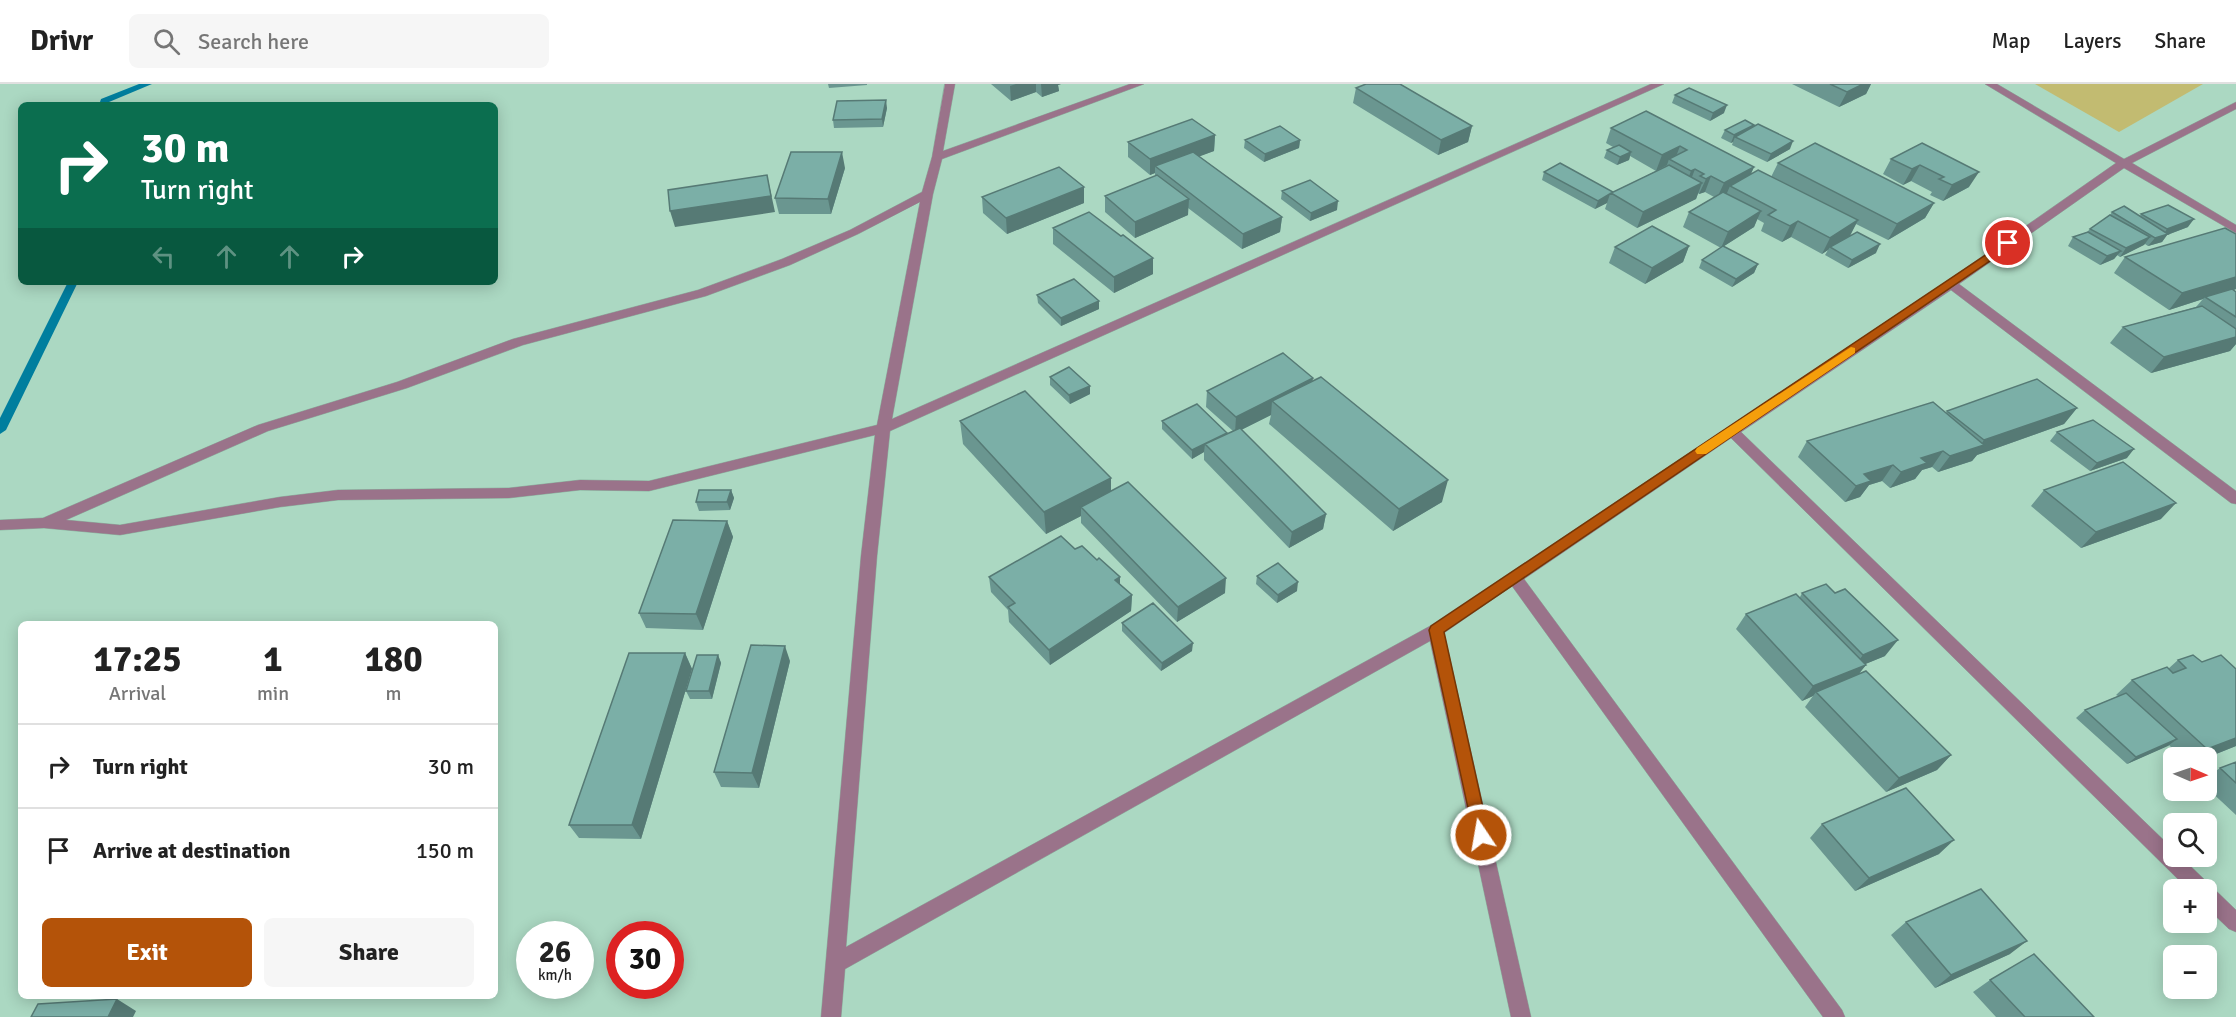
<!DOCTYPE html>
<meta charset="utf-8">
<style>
:root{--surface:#fff;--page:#f6f6f6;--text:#222;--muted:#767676;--line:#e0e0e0;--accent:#b45309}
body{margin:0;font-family:Signika,sans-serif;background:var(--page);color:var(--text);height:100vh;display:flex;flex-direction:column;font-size:22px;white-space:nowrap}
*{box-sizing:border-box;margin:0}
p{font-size:20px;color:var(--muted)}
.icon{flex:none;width:33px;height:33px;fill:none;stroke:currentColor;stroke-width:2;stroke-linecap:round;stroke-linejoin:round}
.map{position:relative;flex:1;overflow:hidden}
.panel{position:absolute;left:18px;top:537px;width:480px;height:378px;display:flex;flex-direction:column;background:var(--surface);border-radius:9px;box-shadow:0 3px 15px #0003}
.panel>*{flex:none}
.top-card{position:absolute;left:18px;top:18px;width:480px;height:183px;border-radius:9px;box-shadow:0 3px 15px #0003;background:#0b6e4f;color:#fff;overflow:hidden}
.needle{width:39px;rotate:92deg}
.controls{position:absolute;left:2163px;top:663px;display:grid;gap:12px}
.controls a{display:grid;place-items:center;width:54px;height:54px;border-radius:9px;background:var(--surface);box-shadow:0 3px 15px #0003;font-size:30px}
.speed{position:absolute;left:516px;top:837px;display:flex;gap:12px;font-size:30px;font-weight:700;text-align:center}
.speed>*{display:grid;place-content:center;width:78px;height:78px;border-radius:50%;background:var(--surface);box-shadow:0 3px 15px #0003;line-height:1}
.speed small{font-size:15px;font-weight:400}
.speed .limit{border:9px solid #d22;background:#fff;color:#111}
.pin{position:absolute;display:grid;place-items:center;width:51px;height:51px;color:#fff;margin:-26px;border:3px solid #fff;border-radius:50%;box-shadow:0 2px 6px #0007}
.me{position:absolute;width:66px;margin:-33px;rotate:348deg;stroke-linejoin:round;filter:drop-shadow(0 0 4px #0008)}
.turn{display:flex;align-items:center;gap:21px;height:126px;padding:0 24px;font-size:27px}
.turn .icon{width:78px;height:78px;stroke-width:2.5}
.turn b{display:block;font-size:42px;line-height:51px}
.lanes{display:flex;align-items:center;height:57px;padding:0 24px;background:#0003;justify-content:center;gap:30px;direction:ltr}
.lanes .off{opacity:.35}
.eta{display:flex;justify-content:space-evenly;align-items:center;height:102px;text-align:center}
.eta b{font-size:36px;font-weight:700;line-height:42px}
.cta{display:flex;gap:12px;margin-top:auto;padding:12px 24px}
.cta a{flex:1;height:69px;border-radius:9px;background:var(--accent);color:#fff;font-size:24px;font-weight:700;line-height:69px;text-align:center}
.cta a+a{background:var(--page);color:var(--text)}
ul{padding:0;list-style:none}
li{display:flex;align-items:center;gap:18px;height:84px;padding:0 24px;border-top:2px solid var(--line)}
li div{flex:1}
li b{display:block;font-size:22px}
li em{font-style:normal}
header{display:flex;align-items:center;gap:36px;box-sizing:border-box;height:84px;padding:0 30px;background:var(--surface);border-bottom:2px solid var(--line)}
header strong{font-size:28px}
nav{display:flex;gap:33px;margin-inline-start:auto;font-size:21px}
.search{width:420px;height:54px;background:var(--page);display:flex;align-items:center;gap:15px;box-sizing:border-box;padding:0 21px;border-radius:9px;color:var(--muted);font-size:22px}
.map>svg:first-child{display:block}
.green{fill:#c2bb71}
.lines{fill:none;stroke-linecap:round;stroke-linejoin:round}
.stream{fill:#007e9e;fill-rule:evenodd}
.minor-casing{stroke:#8cb4a0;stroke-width:1}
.minor{fill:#9a738a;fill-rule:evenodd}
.wall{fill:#6a9690}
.shaded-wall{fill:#567a75}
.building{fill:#7bafa7;stroke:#567a75;stroke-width:1.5}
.route{fill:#b45309;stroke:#753606;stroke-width:1.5}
.slow{fill:#f59e0b}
</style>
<header>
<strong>Drivr</strong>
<div class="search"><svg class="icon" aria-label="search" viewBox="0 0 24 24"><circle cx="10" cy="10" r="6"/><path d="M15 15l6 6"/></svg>Search here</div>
<nav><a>Map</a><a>Layers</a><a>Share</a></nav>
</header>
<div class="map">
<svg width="2236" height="933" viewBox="0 0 2236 933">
<rect width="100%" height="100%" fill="#abd8c2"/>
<path class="green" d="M2035 0H2203L2119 48Z"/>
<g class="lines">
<path class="stream" d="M139 0H152L109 18V21H99L101 15Z
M68 198H78L6 346 0 350V334Z"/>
<g class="minor-casing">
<path id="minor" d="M945 0H955L943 67 1130 0H1144L942 75 933 110 892 335 1651 0H1664L890 347 877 472 846 863 1430 542 1947 197 2116 79 1985 0H1997L2124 75 2236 18V25L2132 79 2236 141V149L2124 84 1959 200 2236 407V420L2231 419 1951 206 1741 348 2174 766V772H2180L2236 826V848L2229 845 2206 823V806H2189L1731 354 1524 495 1842 926 1845 933H1823L1512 502 1444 549 1531 933H1511L1430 557 845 885 841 933H821L861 472 875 351 649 407 580 406 509 414 338 416 280 423 120 451 44 444 0 446V436L43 434 258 341 397 298 513 255 698 206 782 175 850 146 922 108 932 73ZM920 118 877 341 649 397 580 396 509 404 338 406 280 413 120 441 66 436 268 347 407 304 523 261 706 212 790 181 858 150Z"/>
</g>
<use href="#minor" class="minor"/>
</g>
<path class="wall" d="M828 0H867V1L829 4Z
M991 0H1061L1058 1 1059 7 1042 13 1036 8 1011 17Z
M1792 0H1871L1866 10 1839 23Z
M1356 4 1472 42 1468 58 1438 71 1353 19Z
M1675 11 1724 29 1710 37 1672 19Z
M887 24 883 43 834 44 833 36Z
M1753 43 1790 65 1767 78 1732 61 1733 58 1731 59 1721 54 1725 46Z
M1611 44 1754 83 1750 91 1771 93 1778 79 1934 119 1925 134 1888 156 1856 140 1849 152 1876 169 1848 184 1825 171 1828 166 1822 170 1791 153 1782 158 1761 147 1764 139 1757 135 1754 143 1721 164 1683 143 1689 128 1714 113 1705 108 1699 110 1698 109 1696 115 1637 144 1605 125 1607 119 1595 125 1542 96 1544 88 1613 108 1656 87 1630 72 1629 76 1617 81 1604 74 1607 66 1613 63 1606 59Z
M1215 51 1214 67 1199 72 1282 133 1280 148 1242 165 1188 124V131L1135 154 1105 128V112L1155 92V89L1150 91 1128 73V58Z
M1245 56H1300L1299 64 1264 78 1244 64Z
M1922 59 1969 103 1943 117 1930 111 1932 108 1911 97 1903 101 1883 90 1891 75Z
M845 84 831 130H779L775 114Z
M1282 107 1337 126 1310 137 1281 115Z
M982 113 1084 119 1007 150 983 129Z
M2112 128 2140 132 2141 130 2188 143 2167 151 2162 158 2148 162 2145 160 2120 173 2117 171 2114 175 2100 181 2068 162 2073 153 2087 148 2090 145 2110 131Z
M1053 144 1153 190 1114 209 1053 160Z
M2236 150V205L2234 206 2236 208V260L2230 267 2151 289 2110 259 2123 243 2196 223 2203 215 2169 226 2114 189 2125 173Z
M1689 162 1683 178 1645 200 1609 179 1615 163Z
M1702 176 1758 180 1754 189 1732 203 1699 184Z
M1037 211 1099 225 1061 242 1038 219Z
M1050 293 1090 310 1070 320 1050 301Z
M1313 294 1312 297 1442 418 1393 447 1269 340 1271 331 1241 346 1326 430 1323 445 1289 464 1204 376V368L1192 375 1162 345V337L1227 350 1233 347 1206 323 1207 307Z
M2077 324 2064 340 1977 371 1972 377 1938 388 1932 383 1922 386 1915 395 1890 404 1882 397 1869 401 1860 413 1845 418 1798 373 1807 357 1946 329 1947 327Z
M960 337 1111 407 1225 509 1177 538 1081 439V432L1046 450 963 360Z
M2057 348 2127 374 2090 387 2050 357Z
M731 406 734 414 730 426 699 427 696 418Z
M2044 406 2161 435 2081 464 2031 422Z
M727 437 733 453 703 546 646 544 639 529Z
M1075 465 1097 476 1120 493V501L1132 511 1131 527 1050 581 1009 538 1008 526 991 508 989 493Z
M1257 492 1297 507 1277 519 1256 500Z
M1802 509 1885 572 1865 580 1866 581 1858 590 1951 671 1937 686 1886 708 1805 623 1813 612 1802 617 1736 545 1746 530 1800 513Z
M1122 539 1192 567 1161 587 1122 547Z
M685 569 692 585 641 755 579 754 569 741Z
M718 571 721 579 712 615H690L686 607Z
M2178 576 2202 578 2236 585V662L2206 674H2182L2169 661 2127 680 2076 634 2085 626 2118 612 2116 611 2132 596 2168 585Z
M790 577 759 704 721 703 714 688Z
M2236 678V731L2206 703V694L2220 684Z
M1822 740 1939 770 1855 807 1810 754Z
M1906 838 2010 870 1935 904 1891 851Z
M1990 896 2094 933H1996L1973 908Z"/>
<path class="shaded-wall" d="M1016 0H1036V8L1011 17 1010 2Z
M1041 0H1061L1058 1 1059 7 1042 13Z
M1863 0H1871L1866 10 1839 23 1847 8Z
M886 16 887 24 883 43 882 35Z
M1727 21 1724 29 1710 37 1713 29Z
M1754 41 1750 49 1735 53 1733 58 1731 59 1734 51Z
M1472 42 1468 58 1438 71 1441 56Z
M1215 51 1214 67 1161 87 1155 82V89L1150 91V75Z
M1300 56 1299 64 1264 78 1265 70Z
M1793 57 1790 65 1767 78 1771 70Z
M1680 62 1674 78 1669 75 1667 81 1656 87 1662 71Z
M842 68 845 84 831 130 828 115Z
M1631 68 1629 76 1617 81 1620 73Z
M1920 81 1911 97 1903 101 1912 85Z
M1754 83 1747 99 1730 102 1727 109 1717 114 1724 99Z
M1695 85 1689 101 1685 103 1691 87Z
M1979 88 1969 103 1943 117 1952 101Z
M767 91 775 128 675 143 670 127Z
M1711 92 1705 108 1699 110 1706 95Z
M1702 99 1696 115 1637 144 1643 128Z
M1084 103V119L1007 150 1006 134Z
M1610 110 1607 119 1595 125 1598 117Z
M1189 115 1188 131 1135 154V138Z
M1338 117 1337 126 1310 137 1311 129Z
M1934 119 1925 134 1888 156 1897 140Z
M1761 127 1754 143 1721 164 1728 148Z
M1282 133 1280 148 1242 165 1243 150Z
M2194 135 2188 143 2167 151 2162 158 2148 162 2155 154 2163 151 2167 145Z
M1858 136 1850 152 1830 163 1828 166 1822 170 1830 154Z
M1798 137 1791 153 1782 158 1790 142Z
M2150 153 2144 161 2120 173 2126 164Z
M1880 160 1876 169 1848 184 1852 176Z
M1689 162 1683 178 1645 200 1652 184Z
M2121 167 2114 175 2100 181 2107 172Z
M1153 174V190L1114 209V193Z
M1758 180 1754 189 1732 203 1736 195Z
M2236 193V205L2207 214 2205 213 2203 215 2169 226 2182 209Z
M1099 217V225L1061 242V234Z
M2236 253V260L2230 267 2151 289 2164 273Z
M1313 294 1310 310 1272 317 1271 331 1235 349 1236 333Z
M1090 302V310L1070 320 1069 311Z
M2077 324 2064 340 1977 371 1972 377 1938 388 1950 372 1980 362 1984 356Z
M1205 360 1204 368 1192 375V366Z
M2134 365 2127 374 2090 387 2097 379Z
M1943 367 1932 383 1922 386 1915 395 1890 404 1901 388 1921 374Z
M1893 381 1882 397 1869 401 1860 413 1845 418 1864 390Z
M1111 394V416L1081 423V432L1046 450 1044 428Z
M1448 396 1442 418 1393 447 1399 425Z
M731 406 734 414 730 426 727 418Z
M2176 419 2161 435 2081 464 2096 448Z
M1326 430 1323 445 1289 464 1292 448Z
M727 437 733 453 703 546 696 530Z
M1120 493V508L1115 496Z
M1226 494 1225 509 1177 538 1178 523Z
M1298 498 1297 507 1277 519 1278 511Z
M1132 511 1131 527 1050 581 1049 566Z
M1898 556 1885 572 1851 586 1863 571Z
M1193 559 1192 567 1161 587 1162 579Z
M785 562 790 577 759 704 752 689Z
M685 569 692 585 641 755 632 741Z
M718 571 721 579 712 615 709 607Z
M1866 581 1854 596 1816 608 1813 612 1802 617 1813 602Z
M2236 654V662L2206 674H2197L2207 665Z
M2177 655 2168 662 2127 680 2136 673Z
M1951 671 1937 686 1886 708 1899 694Z
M1954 756 1939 770 1855 807 1869 794Z
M2027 857 2010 870 1935 904 1951 891Z
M117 915 136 927 133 933H108Z"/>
<path class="building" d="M1366 0H1400L1472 42 1441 56 1356 4Z
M1830 0H1863L1847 8Z
M1689 4 1727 21 1713 29 1675 11Z
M886 16 882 35 833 36 837 17Z
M1646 27 1754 83 1724 99 1711 92 1706 95 1700 92 1704 90 1695 85 1691 87 1669 75 1687 66 1680 62 1662 71 1611 44Z
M1192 35 1215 51 1150 75 1128 58Z
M1745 36 1754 41 1734 51 1725 46Z
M1758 40 1793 57 1771 70 1735 53Z
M1280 42 1300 56 1265 70 1245 56Z
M1815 59 1934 119 1897 140 1778 79Z
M1922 59 1979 88 1952 101 1939 95 1944 93 1920 81 1912 85 1891 75Z
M1619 61 1631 68 1620 73 1607 66Z
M791 68H842L828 115 775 114Z
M1193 68 1282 133 1243 150 1155 82Z
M1560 79 1613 108 1598 117 1544 88Z
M1669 81 1702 99 1643 128 1611 109Z
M1059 83 1084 103 1006 134 982 113Z
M1758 86 1858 136 1830 154 1798 137 1790 142 1768 131 1776 126 1730 102Z
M767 91 771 112 670 127 668 106Z
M1157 91 1189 115 1135 138 1105 112Z
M1310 96 1338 117 1311 129 1282 107Z
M1723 108 1761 127 1728 148 1689 128Z
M2168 121 2194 135 2167 145 2141 130Z
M2124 122 2168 150 2155 154 2112 128Z
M1089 128 1121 152 1123 151 1153 174 1114 193 1053 144Z
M2110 131 2150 153 2126 164 2090 145Z
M1652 142 1689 162 1652 184 1615 163Z
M2225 144 2236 150V193L2182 209 2125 173Z
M1857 148 1880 160 1852 176 1830 163Z
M2088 148 2121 167 2107 172 2073 153Z
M1723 162 1758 180 1736 195 1702 176Z
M1074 195 1099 217 1061 234 1037 211Z
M2232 205 2236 208V233L2205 213Z
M2202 222 2236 245V253L2164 273 2123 243Z
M1283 269 1313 294 1236 333 1207 307Z
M1069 283 1090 302 1069 311 1050 293Z
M1321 293 1448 396 1399 425 1272 317Z
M2037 295 2077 324 1984 356 1947 327Z
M1025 307 1111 394 1044 428 960 337Z
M1933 318 1984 361 1950 372 1943 367 1921 374 1927 379 1901 388 1893 381 1864 390 1871 397 1856 402 1807 357Z
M1197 320 1227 349 1192 366 1162 337Z
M2093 336 2134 365 2097 379 2057 348Z
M1240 344 1326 430 1292 448 1205 360Z
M2123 378 2176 419 2096 448 2044 406Z
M1128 398 1226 494 1178 523 1081 423Z
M699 406H731L727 418H696Z
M673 436 727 437 696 530 639 529Z
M1061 452 1075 465 1082 462 1097 476 1099 474 1120 493 1115 496 1132 511 1049 566 1008 523 1015 519 989 493Z
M1278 479 1298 498 1278 511 1257 492Z
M1826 500 1835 509 1845 505 1898 556 1863 571 1802 509Z
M1796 510 1866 581 1813 602 1746 530Z
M1153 519 1193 559 1162 579 1122 539Z
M751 561 785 562 752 689 714 688Z
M629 569H685L632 741H569Z
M697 571H718L709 607H686Z
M2193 571 2202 578 2221 571 2236 585V654L2207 665 2132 596 2167 583 2173 589 2186 584 2178 576Z
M1866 587 1951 671 1899 694 1816 608Z
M2126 609 2177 655 2136 673 2085 626Z
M2236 678V699L2220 684Z
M1906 704 1954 756 1869 794 1822 740Z
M1981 805 2027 857 1951 891 1906 838Z
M2034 870 2094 933H2025L1990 896Z
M117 915 108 933H31L38 920Z"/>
<path class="route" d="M2008 156 2012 157V162L1444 548 1489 751 1487 756 1481 758 1475 756 1429 546 1431 542Z"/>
<path class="slow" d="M1851 263 1855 264V269L1706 370H1697L1695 367 1697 364Z"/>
</svg>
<div class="controls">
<a><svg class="needle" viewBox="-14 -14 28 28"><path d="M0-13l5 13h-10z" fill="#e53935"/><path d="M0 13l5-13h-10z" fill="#767676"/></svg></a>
<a><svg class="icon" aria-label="search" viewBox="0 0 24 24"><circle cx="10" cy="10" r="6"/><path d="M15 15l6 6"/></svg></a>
<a>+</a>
<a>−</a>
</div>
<div class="speed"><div>26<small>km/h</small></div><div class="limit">30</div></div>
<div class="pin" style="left:2008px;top:159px;background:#d93025"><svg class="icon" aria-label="arrive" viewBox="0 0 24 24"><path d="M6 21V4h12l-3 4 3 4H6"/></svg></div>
<svg class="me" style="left:1481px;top:751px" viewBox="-20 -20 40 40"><circle r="17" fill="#b45309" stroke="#fff" stroke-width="3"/><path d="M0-11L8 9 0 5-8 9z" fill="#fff"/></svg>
<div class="top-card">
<div class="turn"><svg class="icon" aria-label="right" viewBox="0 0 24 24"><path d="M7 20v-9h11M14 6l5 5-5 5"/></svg><div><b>30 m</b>Turn right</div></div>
<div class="lanes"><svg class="icon off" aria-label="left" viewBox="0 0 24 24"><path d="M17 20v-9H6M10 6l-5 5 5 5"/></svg><svg class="icon off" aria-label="ahead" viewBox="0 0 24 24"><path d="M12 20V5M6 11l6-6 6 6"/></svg><svg class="icon off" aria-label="ahead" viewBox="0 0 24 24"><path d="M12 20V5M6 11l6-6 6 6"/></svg><svg class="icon" aria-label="right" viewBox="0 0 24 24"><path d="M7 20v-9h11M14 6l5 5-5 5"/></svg></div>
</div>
<section class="panel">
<div class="eta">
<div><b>17:25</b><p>Arrival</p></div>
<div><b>1</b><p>min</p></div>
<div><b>180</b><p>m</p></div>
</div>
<ul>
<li><svg class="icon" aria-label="right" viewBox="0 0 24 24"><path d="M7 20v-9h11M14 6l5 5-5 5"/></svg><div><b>Turn right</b></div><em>30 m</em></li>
<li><svg class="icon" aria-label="arrive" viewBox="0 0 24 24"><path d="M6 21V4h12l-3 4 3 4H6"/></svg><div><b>Arrive at destination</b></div><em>150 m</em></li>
</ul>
<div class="cta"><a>Exit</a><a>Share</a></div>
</section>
</div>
